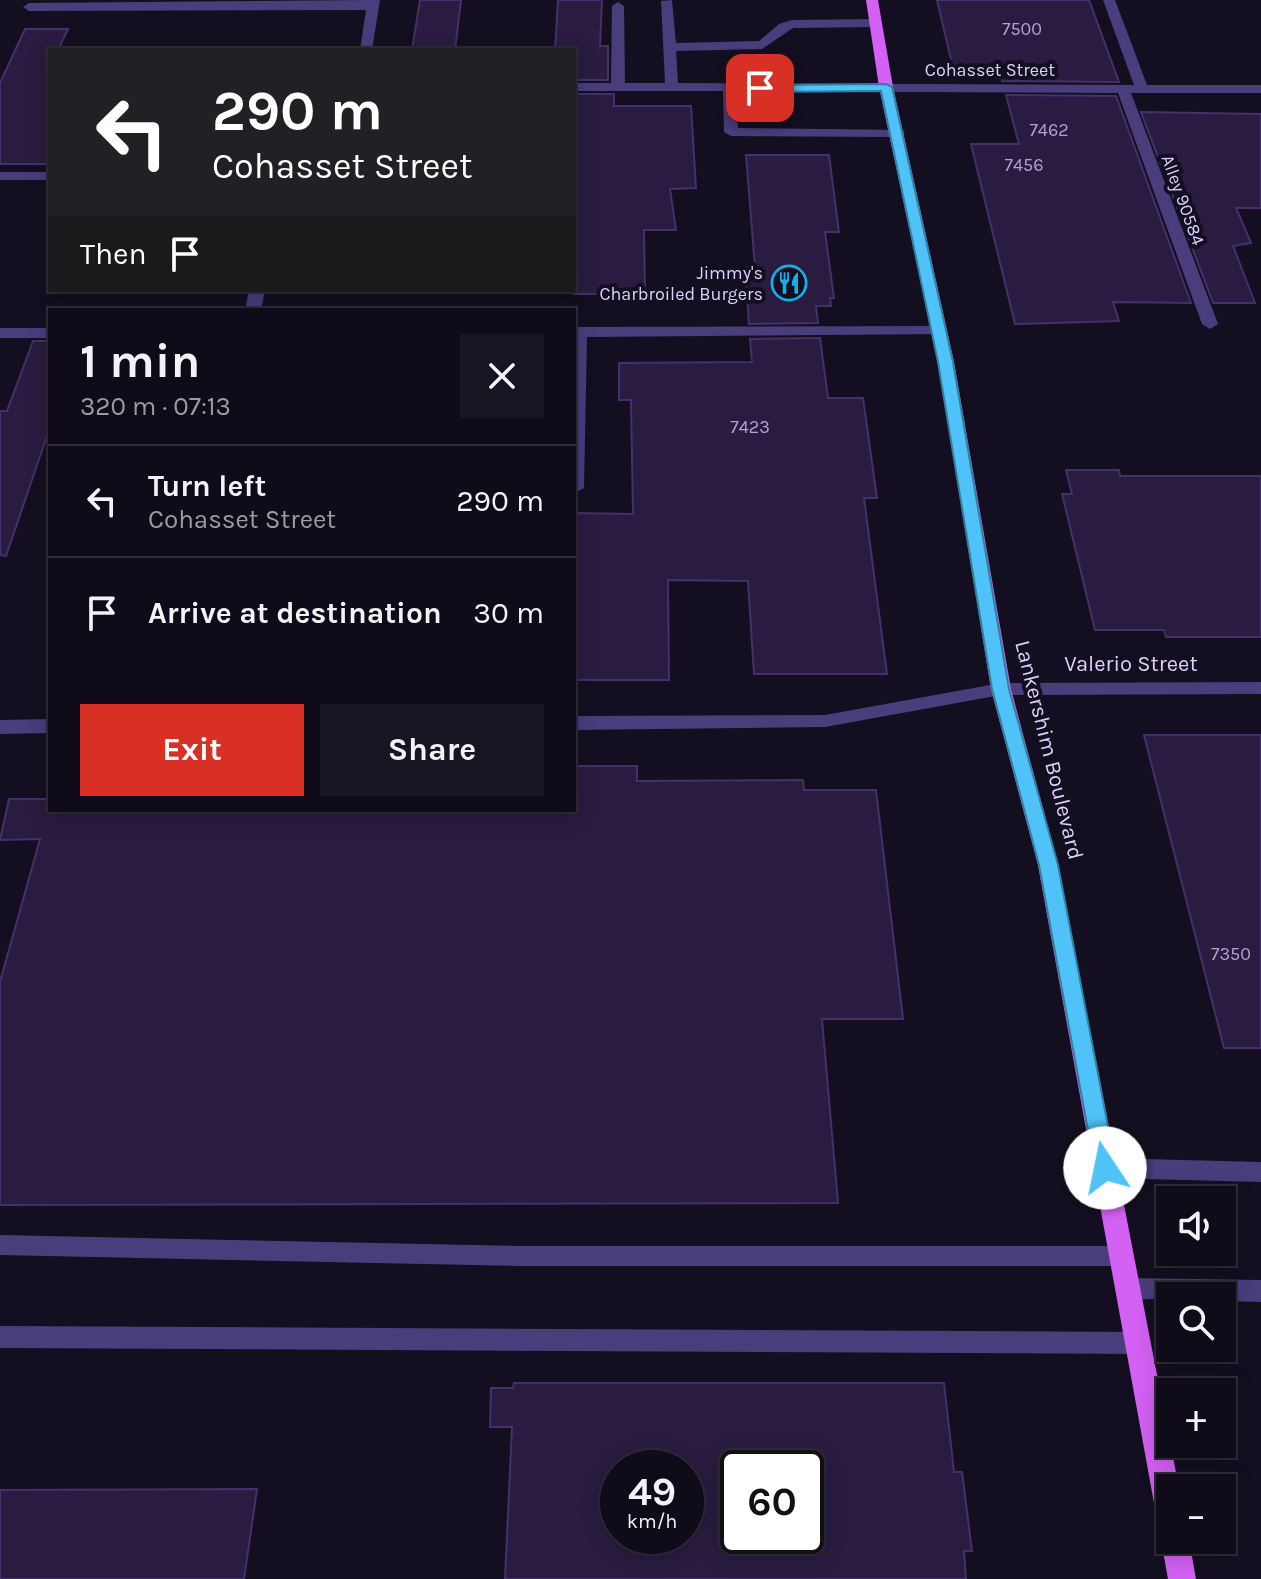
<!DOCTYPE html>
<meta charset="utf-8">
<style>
:root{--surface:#0f0b18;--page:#181421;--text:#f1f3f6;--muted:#9b9ba2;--line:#2f2b37;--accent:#d93025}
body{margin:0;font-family:Karla,sans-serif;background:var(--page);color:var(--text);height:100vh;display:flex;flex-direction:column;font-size:30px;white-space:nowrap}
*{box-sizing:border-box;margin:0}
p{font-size:26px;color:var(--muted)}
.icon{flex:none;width:44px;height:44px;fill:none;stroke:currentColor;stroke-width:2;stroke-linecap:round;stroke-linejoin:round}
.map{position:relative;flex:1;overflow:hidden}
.drawer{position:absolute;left:48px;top:308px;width:528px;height:504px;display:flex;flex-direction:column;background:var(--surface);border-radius:0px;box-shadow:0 4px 20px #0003,0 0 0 2px var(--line)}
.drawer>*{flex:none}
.guide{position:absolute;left:48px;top:48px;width:528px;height:244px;border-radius:0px;box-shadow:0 4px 20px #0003,0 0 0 2px var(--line);background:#202124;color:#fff;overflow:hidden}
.controls{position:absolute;left:1156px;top:1186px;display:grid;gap:16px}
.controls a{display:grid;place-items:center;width:80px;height:80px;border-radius:0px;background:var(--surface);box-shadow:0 4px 20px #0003,0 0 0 2px var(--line);font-size:40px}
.speed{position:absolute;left:600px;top:1450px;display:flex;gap:16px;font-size:40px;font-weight:700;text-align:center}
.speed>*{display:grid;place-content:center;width:104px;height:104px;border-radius:50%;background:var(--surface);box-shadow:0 4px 20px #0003,0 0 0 2px var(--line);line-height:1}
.speed small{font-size:20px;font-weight:400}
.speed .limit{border:4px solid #111;border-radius:12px;background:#fff;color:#111}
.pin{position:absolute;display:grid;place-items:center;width:68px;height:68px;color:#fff;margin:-34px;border-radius:16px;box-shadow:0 4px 12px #0006}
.me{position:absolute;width:88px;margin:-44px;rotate:349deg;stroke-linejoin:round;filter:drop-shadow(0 0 6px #0008)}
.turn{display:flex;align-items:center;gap:28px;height:168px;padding:0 32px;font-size:36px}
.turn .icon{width:104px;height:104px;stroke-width:2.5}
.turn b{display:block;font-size:56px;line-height:68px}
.then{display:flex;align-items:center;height:76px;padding:0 32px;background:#0003;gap:16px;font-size:30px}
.round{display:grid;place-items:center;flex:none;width:84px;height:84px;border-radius:0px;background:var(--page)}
.head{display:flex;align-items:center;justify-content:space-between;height:136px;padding:0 32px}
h1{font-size:48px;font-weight:700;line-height:60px}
.button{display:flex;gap:16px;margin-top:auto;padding:16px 32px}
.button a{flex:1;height:92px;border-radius:0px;background:var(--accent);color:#fff;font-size:32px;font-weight:700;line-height:92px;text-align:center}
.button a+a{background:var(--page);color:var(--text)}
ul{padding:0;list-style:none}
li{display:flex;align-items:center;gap:24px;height:112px;padding:0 32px;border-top:2px solid var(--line)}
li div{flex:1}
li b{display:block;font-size:30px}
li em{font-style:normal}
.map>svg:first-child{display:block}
.building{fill:#291c40;stroke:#44306a;stroke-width:2;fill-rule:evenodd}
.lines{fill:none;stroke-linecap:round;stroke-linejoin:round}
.minor{fill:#493d7c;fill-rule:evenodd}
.major{fill:#d361f3;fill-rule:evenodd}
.route{fill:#4fc3f7;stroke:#337fa1;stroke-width:2}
.labels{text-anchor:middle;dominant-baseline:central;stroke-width:8;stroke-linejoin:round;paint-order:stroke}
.number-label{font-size:18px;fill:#afa4cd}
.far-street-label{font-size:18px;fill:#dcd1fc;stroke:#140f20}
.far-poi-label{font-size:18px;fill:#dcd1fc;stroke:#140f20;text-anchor:end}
.street-label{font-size:22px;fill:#dcd1fc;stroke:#140f20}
</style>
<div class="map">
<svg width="1261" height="1579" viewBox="0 0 1261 1579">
<rect width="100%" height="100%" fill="#140f20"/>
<path class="building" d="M420 0H461L455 50H412Z
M558 0H602L600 46H608V80H574V50H555Z
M937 0H1089L1119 82 1002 81 1000 72 952 64Z
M25 29H68L58 50H50V164H0V83Z
M574 94H614V106H691L696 188 670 189 676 230H644L645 294H574Z
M1006 95 1116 96 1191 303 1113 302 1119 321 1015 324 971 144H1019Z
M1141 112 1261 114V208H1236L1251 243 1233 246 1255 303H1213Z
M746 155H829L839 232H825L834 298H830L831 306H816L818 323 749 324 745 267H755Z
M820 338 828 398H863L877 498H864L887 674H754L748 581 668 580 669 680H574V513L633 514 631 400H619V363L752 362 750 339Z
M33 341H50V427L6 556 0 555V411H7Z
M1066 470H1119L1120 476H1261V637H1166L1164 630H1095L1062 494H1072Z
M1144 735H1261V1048H1224Z
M574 766H637V781L803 780 804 790H876L903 1019H822L838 1203 0 1205V982L40 839 0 840 9 799H50V810H574Z
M514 1383H944L954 1472H962L972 1551H964L966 1579H505L512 1427H490L491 1388H513ZM618 1468H686V1536H618ZM738 1468H806V1536H738Z
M257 1489 244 1579H0V1490Z"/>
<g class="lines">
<path class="minor" d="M368 0H380L372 50H360L366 10 29 11 23 7 29 3Z
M672 0 676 43 759 41 779 24 792 20 876 19 882 23 876 27 793 28 762 49 676 51 678 83 1134 85 1103 0H1115L1147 85H1261V93H1131L1218 324 1210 329 1202 324 1118 93 736 91 738 128 903 130 905 133 898 137 731 136 724 132 723 91H574V83H611L612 6 618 2 624 6 625 83H665L661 1Z
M0 172H50V180H0Z
M249 290H265L261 310H245Z
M939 326 947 331 944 334 587 337 584 488 574 493V327Z
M0 328H50V338H0Z
M1261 682V694L1001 695 825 727 574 730V716L825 715 1001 683Z
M50 719V733L0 734V720Z
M1105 1158 1261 1162V1182L1105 1178 1097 1175 1093 1168 1097 1161Z
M0 1235 516 1246H1122L1131 1249 1134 1256 1131 1263 1122 1266H516L0 1255Z
M1128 1278 1261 1280V1302L1222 1301V1296L1128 1300 1119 1297 1116 1289 1119 1281Z
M0 1326 1138 1332 1147 1335 1151 1343 1147 1351 1138 1354 0 1348Z"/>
<path class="major" d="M866 0H878L893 87 954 362 1011 689 1058 865 1179 1488H1170V1527L1160 1523 1156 1514 1038 865 991 689 938 362 879 87Z
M1170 1529V1540H1189L1196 1579H1168L1161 1540 1165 1531Z"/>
</g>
<path class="route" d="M886 84 892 87 953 362 1009 689 1058 865 1116 1168 1113 1174H1098L1095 1168 1039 865 992 689 938 362 881 91 760 92 754 88 760 85Z"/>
<defs>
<g id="restaurant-ring" transform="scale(1.8)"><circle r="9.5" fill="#140f20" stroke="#11b2e7" stroke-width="1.5"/><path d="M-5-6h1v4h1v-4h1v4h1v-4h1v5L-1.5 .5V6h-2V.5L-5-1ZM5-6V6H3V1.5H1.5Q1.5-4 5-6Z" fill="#11b2e7"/></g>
</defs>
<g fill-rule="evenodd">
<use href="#restaurant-ring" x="789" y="283"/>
</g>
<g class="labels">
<g class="number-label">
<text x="1022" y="29">7500</text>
<text x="1049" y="130">7462</text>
<text x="1024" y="165">7456</text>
<text x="750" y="427">7423</text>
<text x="1231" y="954">7350</text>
</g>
<g class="far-street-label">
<text x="990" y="70">Cohasset Street</text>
<text transform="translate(1183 200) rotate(70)">Alley 90584</text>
</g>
<g class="far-poi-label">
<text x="763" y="273">Jimmy's<tspan x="763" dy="21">Charbroiled Burgers</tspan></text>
</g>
<g class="street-label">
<text x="1131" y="664">Valerio Street</text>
<text transform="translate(1049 750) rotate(76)">Lankershim Boulevard</text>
</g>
</g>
</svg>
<div class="controls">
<a><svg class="icon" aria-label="sound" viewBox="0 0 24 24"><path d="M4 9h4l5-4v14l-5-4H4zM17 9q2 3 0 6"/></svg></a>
<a><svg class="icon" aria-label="search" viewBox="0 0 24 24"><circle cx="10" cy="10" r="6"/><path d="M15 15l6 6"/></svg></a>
<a>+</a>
<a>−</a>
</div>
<div class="speed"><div>49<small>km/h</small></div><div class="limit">60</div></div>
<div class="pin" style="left:760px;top:88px;background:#d93025"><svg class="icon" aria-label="arrive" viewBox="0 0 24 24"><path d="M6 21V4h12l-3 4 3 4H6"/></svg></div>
<svg class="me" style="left:1105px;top:1168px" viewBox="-20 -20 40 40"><circle r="19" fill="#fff"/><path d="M0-13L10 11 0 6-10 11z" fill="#4fc3f7"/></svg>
<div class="guide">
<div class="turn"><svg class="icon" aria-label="left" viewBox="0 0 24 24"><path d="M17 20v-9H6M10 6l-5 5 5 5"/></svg><div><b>290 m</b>Cohasset Street</div></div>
<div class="then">Then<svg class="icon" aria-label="arrive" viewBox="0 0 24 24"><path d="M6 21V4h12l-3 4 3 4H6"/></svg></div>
</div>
<section class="drawer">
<div class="head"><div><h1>1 min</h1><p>320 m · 07:13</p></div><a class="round"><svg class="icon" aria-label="close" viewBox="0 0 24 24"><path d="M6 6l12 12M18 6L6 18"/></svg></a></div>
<ul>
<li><svg class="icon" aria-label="left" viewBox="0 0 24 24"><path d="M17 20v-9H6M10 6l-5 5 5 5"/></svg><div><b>Turn left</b><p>Cohasset Street</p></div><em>290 m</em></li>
<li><svg class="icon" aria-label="arrive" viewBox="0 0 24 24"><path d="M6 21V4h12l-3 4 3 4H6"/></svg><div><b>Arrive at destination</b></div><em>30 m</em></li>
</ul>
<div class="button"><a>Exit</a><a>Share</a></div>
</section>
</div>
